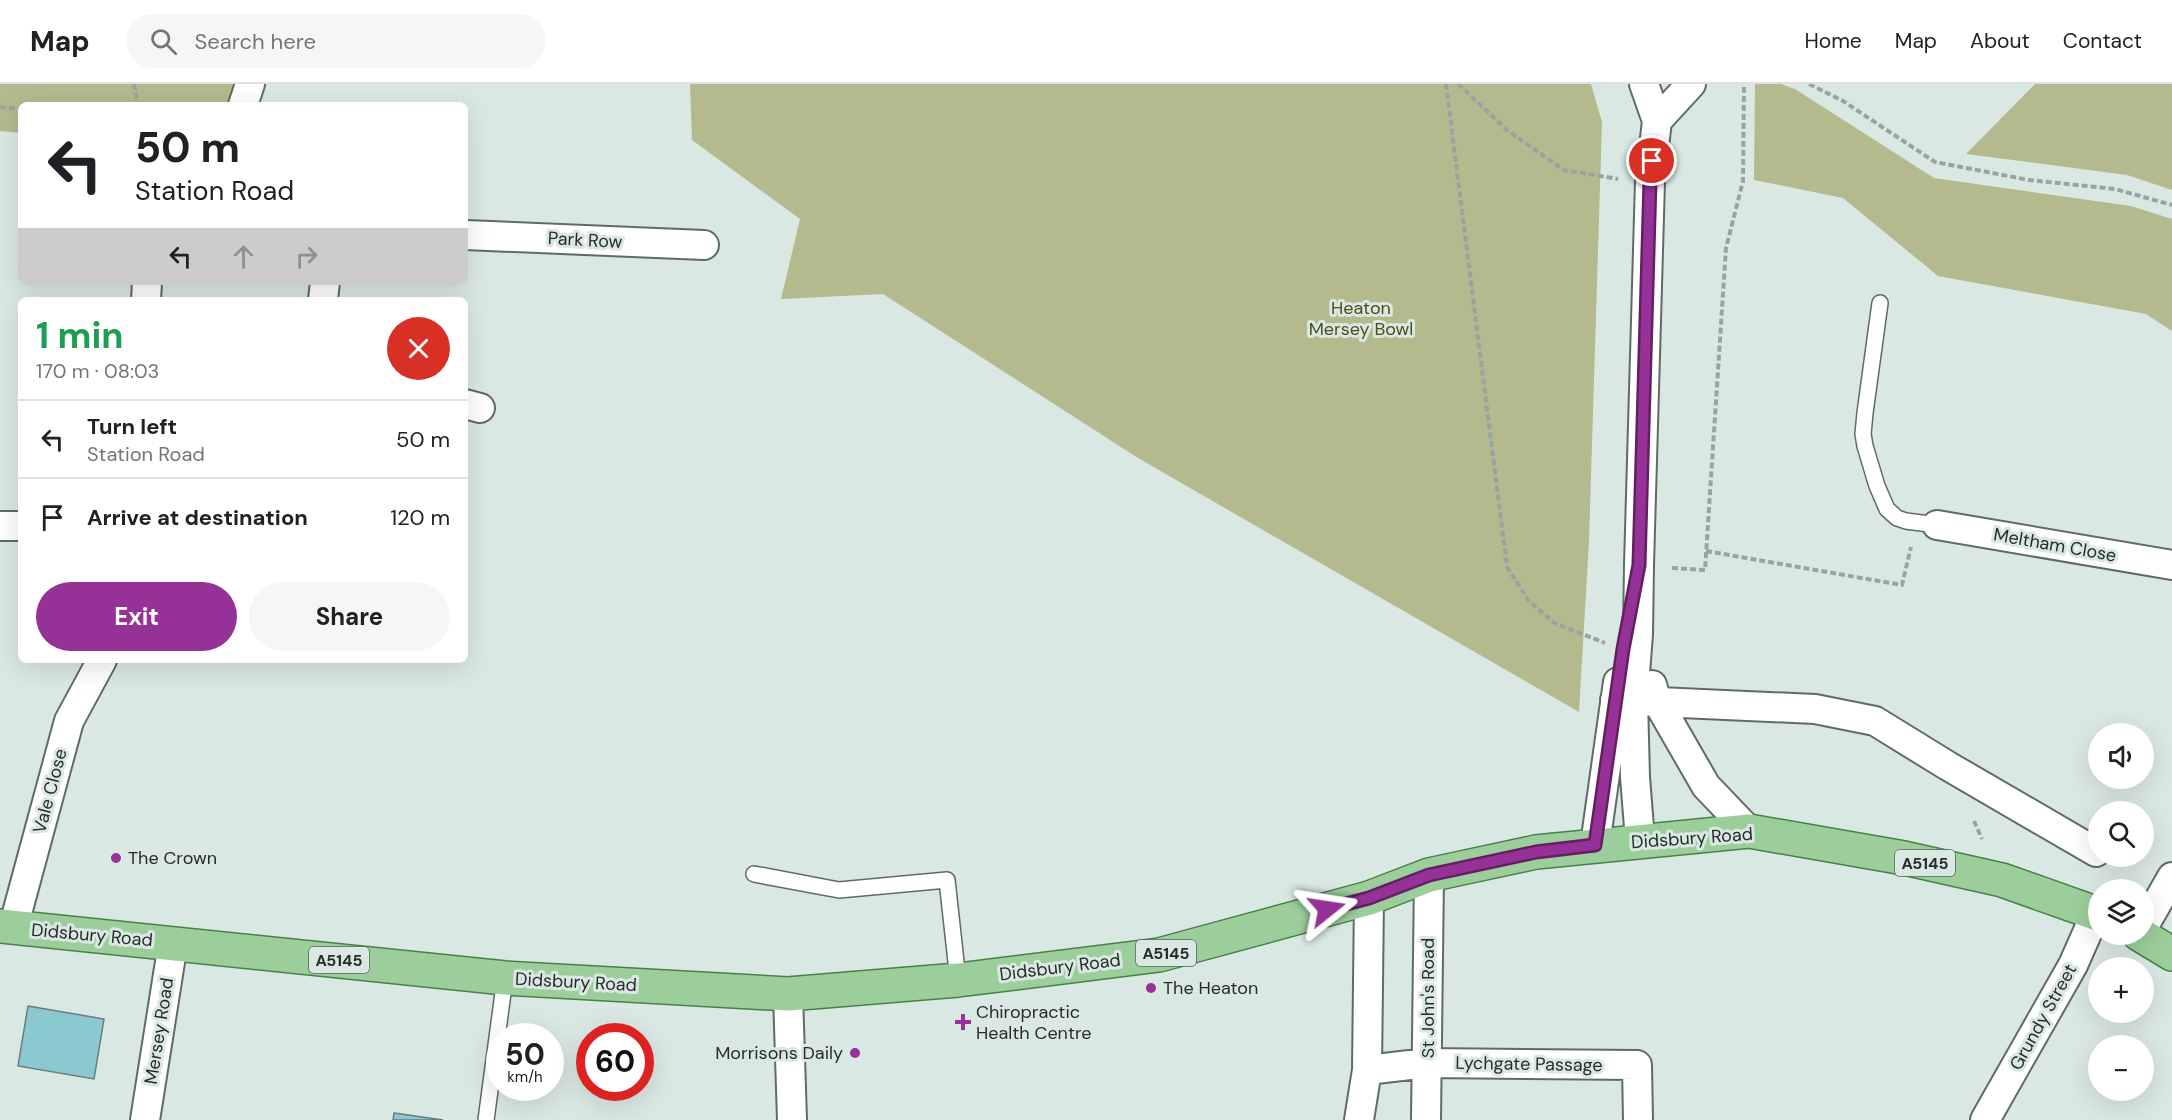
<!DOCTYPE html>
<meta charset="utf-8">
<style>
:root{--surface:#fff;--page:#f6f6f6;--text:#202124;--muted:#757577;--line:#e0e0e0;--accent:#963297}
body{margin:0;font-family:"DM Sans",sans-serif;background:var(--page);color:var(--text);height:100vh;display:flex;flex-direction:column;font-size:22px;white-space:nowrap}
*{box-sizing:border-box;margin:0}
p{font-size:20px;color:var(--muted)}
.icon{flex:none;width:33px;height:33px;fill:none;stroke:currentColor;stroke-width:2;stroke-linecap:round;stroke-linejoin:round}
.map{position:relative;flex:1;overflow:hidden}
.side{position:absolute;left:18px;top:213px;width:450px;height:366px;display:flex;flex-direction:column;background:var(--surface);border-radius:9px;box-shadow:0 6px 24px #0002}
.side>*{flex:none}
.banner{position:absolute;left:18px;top:18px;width:450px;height:183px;border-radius:9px;box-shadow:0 6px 24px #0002;background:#fff;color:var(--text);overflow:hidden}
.controls{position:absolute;left:2088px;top:639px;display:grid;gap:12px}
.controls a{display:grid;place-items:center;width:66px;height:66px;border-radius:50%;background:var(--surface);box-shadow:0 6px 24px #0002;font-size:30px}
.speed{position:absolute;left:486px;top:939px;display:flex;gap:12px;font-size:30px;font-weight:700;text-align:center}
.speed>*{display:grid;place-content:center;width:78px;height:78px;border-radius:50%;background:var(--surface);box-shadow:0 6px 24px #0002;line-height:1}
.speed small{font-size:15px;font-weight:400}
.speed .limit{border:9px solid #d22;background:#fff;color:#111}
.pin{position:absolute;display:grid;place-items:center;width:51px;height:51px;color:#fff;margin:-26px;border:3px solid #fff;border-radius:50%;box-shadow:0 2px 6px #0007}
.me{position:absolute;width:66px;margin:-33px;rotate:75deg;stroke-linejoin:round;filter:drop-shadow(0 0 4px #0008)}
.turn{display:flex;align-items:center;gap:21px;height:126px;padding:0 18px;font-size:27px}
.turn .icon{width:78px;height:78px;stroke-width:2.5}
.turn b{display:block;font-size:42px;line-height:51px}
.lanes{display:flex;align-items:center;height:57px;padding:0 18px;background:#0003;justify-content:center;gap:30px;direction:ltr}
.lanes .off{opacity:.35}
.round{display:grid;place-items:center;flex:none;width:63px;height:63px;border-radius:32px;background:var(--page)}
.head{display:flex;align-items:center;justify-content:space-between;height:102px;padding:0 18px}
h1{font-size:36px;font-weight:700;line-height:45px;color:#1e9e55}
.cta{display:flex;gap:12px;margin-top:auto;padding:12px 18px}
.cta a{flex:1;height:69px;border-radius:36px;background:var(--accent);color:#fff;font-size:24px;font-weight:700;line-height:69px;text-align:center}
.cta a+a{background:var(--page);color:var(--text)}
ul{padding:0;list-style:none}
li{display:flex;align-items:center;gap:18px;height:78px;padding:0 18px;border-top:2px solid var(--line)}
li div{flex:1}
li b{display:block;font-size:22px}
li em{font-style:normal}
header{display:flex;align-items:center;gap:36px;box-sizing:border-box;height:84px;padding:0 30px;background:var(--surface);border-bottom:2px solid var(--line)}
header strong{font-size:28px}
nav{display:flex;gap:33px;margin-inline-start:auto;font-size:21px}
.search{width:420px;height:54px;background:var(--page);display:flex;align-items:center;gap:15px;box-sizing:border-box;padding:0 21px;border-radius:33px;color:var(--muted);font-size:22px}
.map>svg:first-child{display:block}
.green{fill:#b4b98e}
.building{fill:#8ac9d0;stroke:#6d7a7b;stroke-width:1.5}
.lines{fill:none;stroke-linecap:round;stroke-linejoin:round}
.service-casing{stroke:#5f6b67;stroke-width:18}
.minor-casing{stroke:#5f6b67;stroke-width:32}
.primary-casing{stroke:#488049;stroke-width:36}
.path{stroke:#99a4a0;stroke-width:4;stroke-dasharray:6 3;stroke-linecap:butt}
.service{stroke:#fff;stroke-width:15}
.minor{stroke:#fff;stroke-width:28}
.primary{stroke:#9cce9b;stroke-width:33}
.route-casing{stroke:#622062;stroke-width:15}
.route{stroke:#963297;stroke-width:10}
.poi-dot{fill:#963297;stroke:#dae8e3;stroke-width:2}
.labels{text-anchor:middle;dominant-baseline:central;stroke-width:6;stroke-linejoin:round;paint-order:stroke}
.shield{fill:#dae8e3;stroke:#5d6462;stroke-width:1.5}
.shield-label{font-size:16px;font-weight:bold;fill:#272c2a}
.street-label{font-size:18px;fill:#272c2a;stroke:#dae8e3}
.park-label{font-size:18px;fill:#4b4f17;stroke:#dae8e3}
.poi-label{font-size:18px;fill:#272c2a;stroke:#dae8e3;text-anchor:start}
</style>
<header>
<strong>Map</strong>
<div class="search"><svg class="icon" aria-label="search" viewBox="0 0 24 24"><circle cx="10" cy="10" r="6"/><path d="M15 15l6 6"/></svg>Search here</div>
<nav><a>Home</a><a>Map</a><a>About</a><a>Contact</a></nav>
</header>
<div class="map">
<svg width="2172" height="1036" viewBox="0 0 2172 1036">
<rect width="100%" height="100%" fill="#dae8e3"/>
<path class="green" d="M0 0H240L232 21H21V49L0 47Z
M690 0H1591L1602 38 1589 457 1579 628 1138 374 883 210 781 215 800 135 692 56Z
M1755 0H1781L1795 5 1934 94 2131 122 2172 135V247L2146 230 1938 192 1843 114 1754 96Z
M2035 0H2172V106L2127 91 1966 70Z"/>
<path class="building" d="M28 922 104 935 94 995 18 982Z
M394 1029 443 1036H393Z"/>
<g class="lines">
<g class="service-casing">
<path id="service" d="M1880 219 1865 329 1863 350 1865 362 1877 402 1887 425 1897 434 1906 437 1937 441
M754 790 839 806 947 796 958 896
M486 1036 505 894"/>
</g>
<g class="minor-casing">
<path id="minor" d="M243 21 250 0
M1657 37 1691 0
M465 151 704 161
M146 216 147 198
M323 216 325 198
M465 320 480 324
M1937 441 2172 481
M0 442H21
M1652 601 1657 617 1706 702 1749 747
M1615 616 1815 625 1875 637 1948 682 2096 768
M1640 756 1635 693 1633 616 1638 550 1639 481 1650 97 1657 37 1644 0
M1595 761 1618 598
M2144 842 2172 793
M13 844 69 637 102 576
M788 910 792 1036
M1367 986 1427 979 1637 981 1638 1036
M145 1036 173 859
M1359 1036 1367 986 1369 814
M1426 1036 1429 791
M1985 1036 2073 881 2096 829"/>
</g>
<g class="primary-casing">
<path id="primary" d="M0 842 505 894 788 910 958 896 1159 871 1369 814 1429 791 1536 768 1749 747 1904 774 2002 796 2098 830
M2139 850 2172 870"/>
</g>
<path class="path" d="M134 0 138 21
M1446 0 1507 483 1529 517 1554 539 1605 559
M1458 0 1507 46 1564 86 1618 95
M1809 0 1843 17 1935 78 2029 96 2115 105 2172 121
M0 23 21 25
M1706 467 1902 501 1911 463
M1672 484 1705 486 1726 164 1743 97 1744 0
M1974 737 1982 755"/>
<use href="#service" class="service"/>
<use href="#minor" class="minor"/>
<use href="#primary" class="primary"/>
</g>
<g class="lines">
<g class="route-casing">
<path id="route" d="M1327 825 1369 814 1429 791 1536 768 1595 761 1623 565 1639 481 1650 97 1652 77"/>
</g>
<use href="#route" class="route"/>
</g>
<g class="poi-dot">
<circle cx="116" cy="774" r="6"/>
<circle cx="1151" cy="904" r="6"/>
<path d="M960 929h6v6h6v6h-6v6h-6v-6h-6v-6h6z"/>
<circle cx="855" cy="969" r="6"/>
</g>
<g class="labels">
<g class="shield">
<rect x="1895" y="766" width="60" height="26" rx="4.5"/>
<rect x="1136" y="856" width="60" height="26" rx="4.5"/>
<rect x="309" y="863" width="60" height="26" rx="4.5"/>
</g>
<g class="shield-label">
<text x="1925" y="779">A5145</text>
<text x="1166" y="869">A5145</text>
<text x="339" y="876">A5145</text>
</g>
<g class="street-label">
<text transform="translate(585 156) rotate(3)">Park Row</text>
<text transform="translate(2055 461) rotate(10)">Meltham Close</text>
<text transform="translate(50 707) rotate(-75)">Vale Close</text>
<text transform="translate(1692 754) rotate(-4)">Didsbury Road</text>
<text transform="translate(92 851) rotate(5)">Didsbury Road</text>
<text transform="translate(1060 883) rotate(-7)">Didsbury Road</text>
<text transform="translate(576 898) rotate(3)">Didsbury Road</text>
<text transform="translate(1428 914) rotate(-90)">St John's Road</text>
<text transform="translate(2043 933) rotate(-61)">Grundy Street</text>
<text transform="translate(159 947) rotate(-81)">Mersey Road</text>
<text transform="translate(1529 980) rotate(1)">Lychgate Passage</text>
</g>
<g class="park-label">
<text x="1361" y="224">Heaton<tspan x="1361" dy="21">Mersey Bowl</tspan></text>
</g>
<g class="poi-label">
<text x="128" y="774">The Crown</text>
<text x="1163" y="904">The Heaton</text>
<text x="976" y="928">Chiropractic<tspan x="976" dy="21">Health Centre</tspan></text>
<text x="843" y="969" text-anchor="end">Morrisons Daily</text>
</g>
</g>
</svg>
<div class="controls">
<a><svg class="icon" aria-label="sound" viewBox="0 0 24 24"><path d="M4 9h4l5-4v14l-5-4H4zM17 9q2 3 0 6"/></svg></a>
<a><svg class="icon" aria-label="search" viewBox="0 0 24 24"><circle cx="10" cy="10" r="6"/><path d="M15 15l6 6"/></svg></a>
<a><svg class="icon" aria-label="layers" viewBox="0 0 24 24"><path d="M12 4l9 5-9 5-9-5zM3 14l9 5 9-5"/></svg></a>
<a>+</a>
<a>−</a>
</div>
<div class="speed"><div>50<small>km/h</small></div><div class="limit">60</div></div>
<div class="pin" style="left:1652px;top:77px;background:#d93025"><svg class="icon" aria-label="arrive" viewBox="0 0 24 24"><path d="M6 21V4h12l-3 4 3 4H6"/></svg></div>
<svg class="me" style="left:1327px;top:825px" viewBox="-20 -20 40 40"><path d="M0-17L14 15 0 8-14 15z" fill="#963297" stroke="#fff" stroke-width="4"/></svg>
<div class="banner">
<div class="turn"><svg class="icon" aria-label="left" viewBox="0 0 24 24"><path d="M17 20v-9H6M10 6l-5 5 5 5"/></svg><div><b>50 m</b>Station Road</div></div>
<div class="lanes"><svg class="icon" aria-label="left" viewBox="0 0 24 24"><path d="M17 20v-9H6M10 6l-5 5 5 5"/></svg><svg class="icon off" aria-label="ahead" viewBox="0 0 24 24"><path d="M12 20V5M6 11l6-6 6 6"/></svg><svg class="icon off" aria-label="right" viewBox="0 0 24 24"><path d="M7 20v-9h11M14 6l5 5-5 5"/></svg></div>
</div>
<section class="side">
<div class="head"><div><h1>1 min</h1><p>170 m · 08:03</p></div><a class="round" style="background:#d93025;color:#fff"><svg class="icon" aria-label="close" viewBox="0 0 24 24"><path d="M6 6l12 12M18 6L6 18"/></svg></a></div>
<ul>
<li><svg class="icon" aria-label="left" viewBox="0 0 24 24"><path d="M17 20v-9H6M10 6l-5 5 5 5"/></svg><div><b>Turn left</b><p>Station Road</p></div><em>50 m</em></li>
<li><svg class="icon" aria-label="arrive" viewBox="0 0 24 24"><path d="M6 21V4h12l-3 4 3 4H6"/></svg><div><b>Arrive at destination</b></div><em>120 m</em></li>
</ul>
<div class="cta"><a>Exit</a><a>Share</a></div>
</section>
</div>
